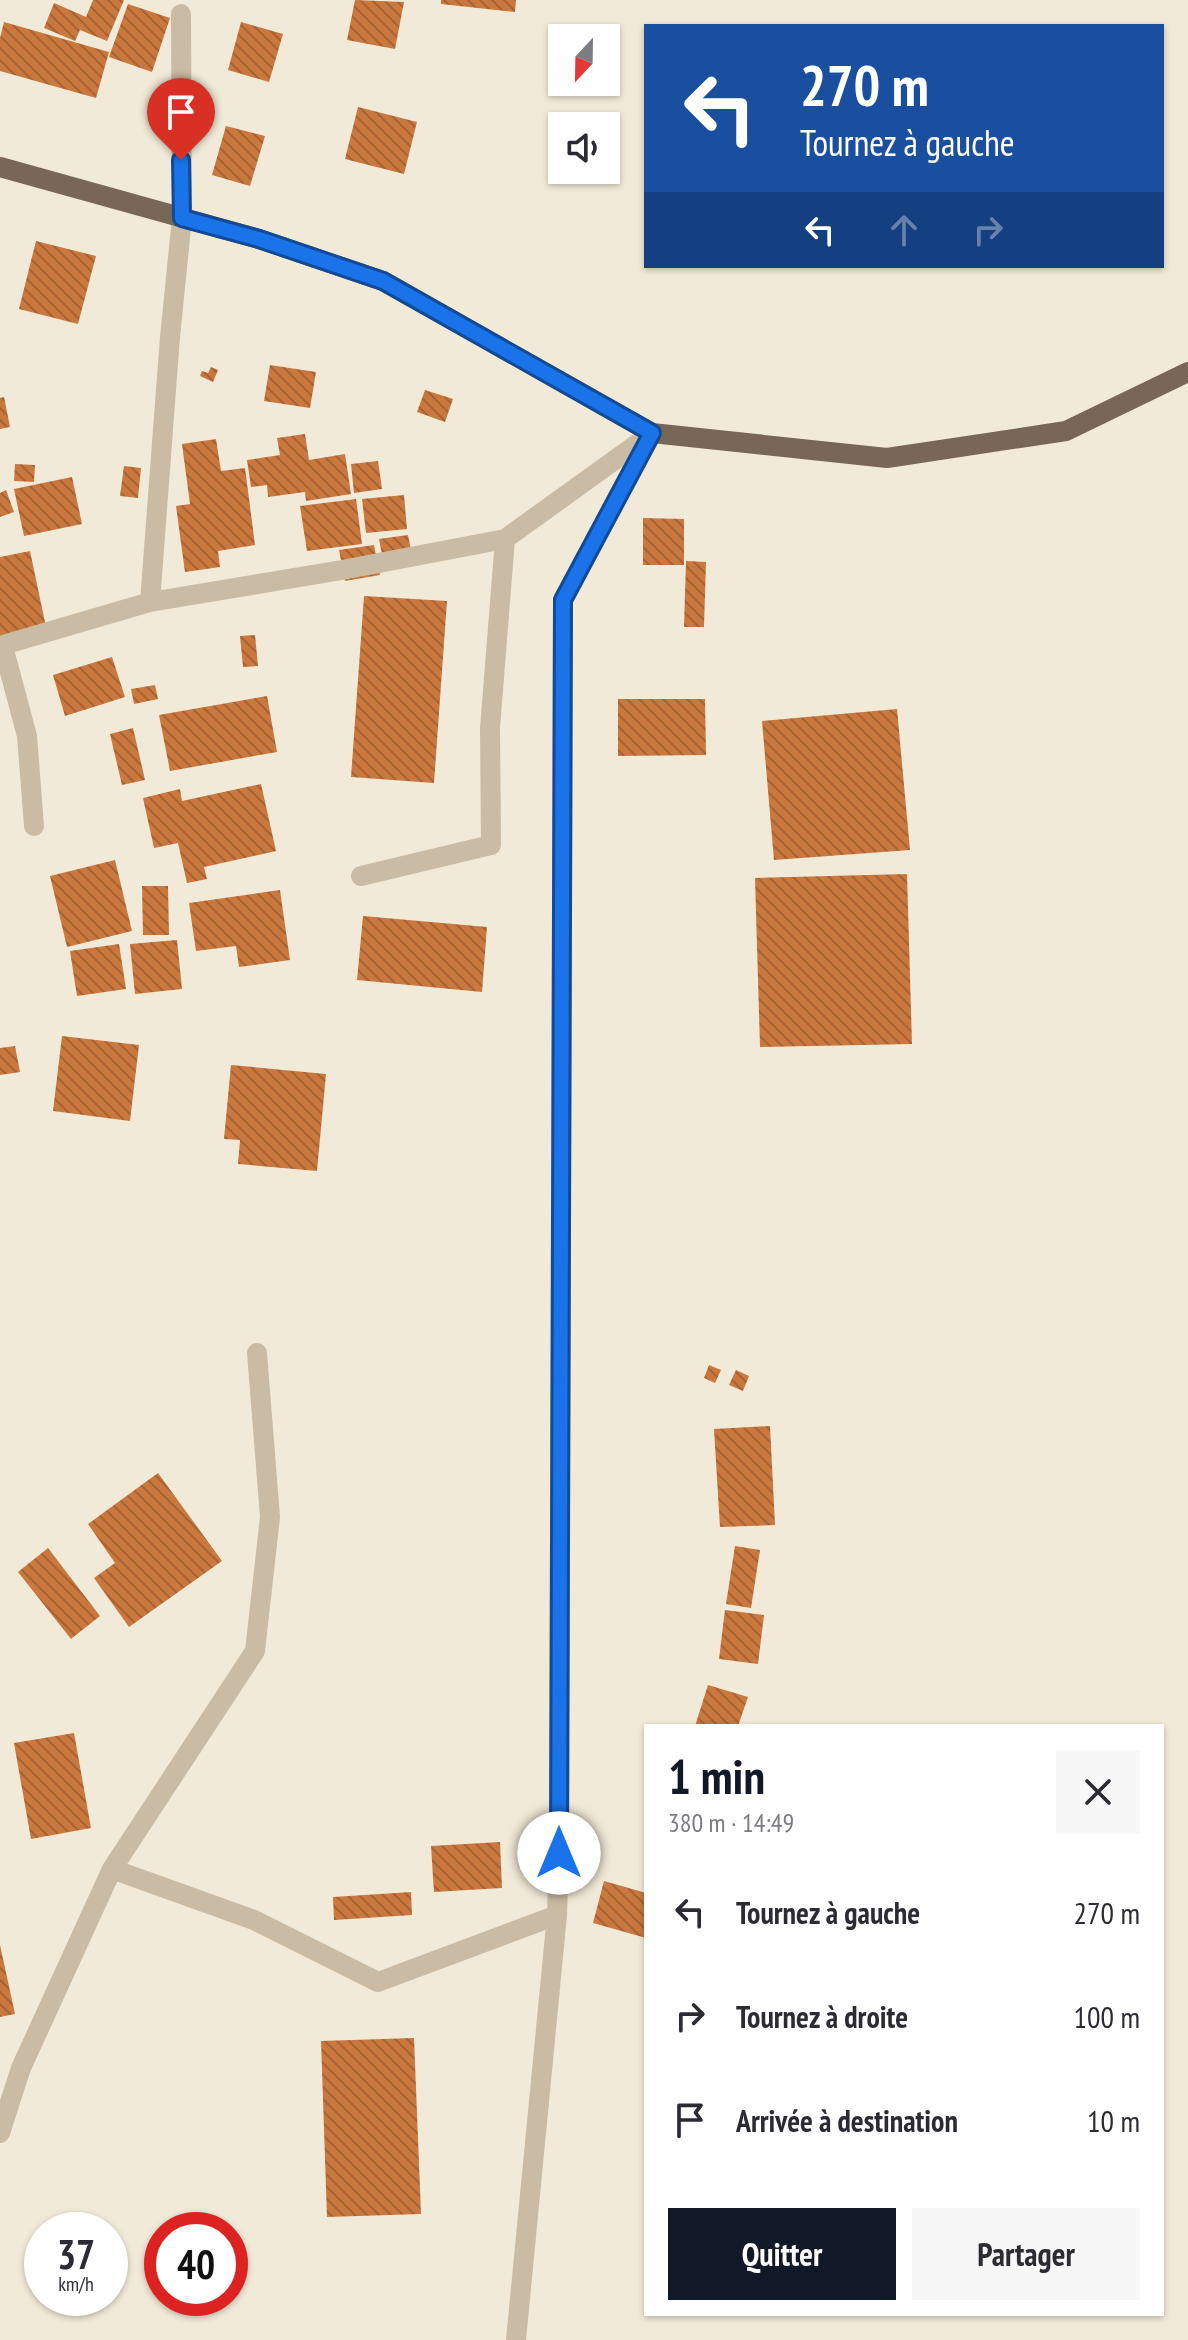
<!DOCTYPE html>
<html lang="fr">
<meta charset="utf-8">
<style>
:root{--surface:#fff;--page:#f7f7f7;--text:#2b2b33;--muted:#7c7c81;--accent:#111827}
body{margin:0;font-family:"PT Sans Narrow",sans-serif;background:var(--page);color:var(--text);height:100vh;display:flex;flex-direction:column;font-size:30px;white-space:nowrap}
*{box-sizing:border-box;margin:0}
p{font-size:26px;color:var(--muted)}
.icon{flex:none;width:44px;height:44px;fill:none;stroke:currentColor;stroke-width:2;stroke-linecap:round;stroke-linejoin:round}
.map{position:relative;flex:1;overflow:hidden}
.sheet{position:absolute;left:644px;top:1724px;width:520px;height:592px;display:flex;flex-direction:column;background:var(--surface);border-radius:0px;box-shadow:0 2px 6px #0004}
.sheet>*{flex:none}
.guide{position:absolute;left:644px;top:24px;width:520px;height:244px;border-radius:0px;box-shadow:0 2px 6px #0004;background:#1a4fa0;color:#fff;overflow:hidden}
.needle{width:52px;rotate:202deg}
.fabs{position:absolute;left:548px;top:24px;display:grid;gap:16px}
.fabs a{display:grid;place-items:center;width:72px;height:72px;border-radius:0px;background:var(--surface);box-shadow:0 2px 6px #0004;font-size:40px}
.speed{position:absolute;left:24px;top:2212px;display:flex;gap:16px;font-size:40px;font-weight:700;text-align:center}
.speed>*{display:grid;place-content:center;width:104px;height:104px;border-radius:50%;background:var(--surface);box-shadow:0 2px 6px #0004;line-height:1}
.speed small{font-size:20px;font-weight:400}
.speed .limit{border:12px solid #d22;background:#fff;color:#111}
.pin{position:absolute;display:grid;place-items:center;width:68px;height:68px;color:#fff;margin:-82px -34px;border-radius:50% 50% 50% 0;rotate:-45deg;box-shadow:0 0 8px #0007}
.pin .icon{rotate:45deg}
.me{position:absolute;width:88px;margin:-44px;rotate:0deg;stroke-linejoin:round;filter:drop-shadow(0 0 6px #0008)}
.turn{display:flex;align-items:center;gap:28px;height:168px;padding:0 24px;font-size:36px}
.turn .icon{width:104px;height:104px;stroke-width:2.5}
.turn b{display:block;font-size:56px;line-height:68px}
.lanes{display:flex;align-items:center;height:76px;padding:0 24px;background:#0003;justify-content:center;gap:40px;direction:ltr}
.lanes .off{opacity:.35}
.round{display:grid;place-items:center;flex:none;width:84px;height:84px;border-radius:0px;background:var(--page)}
.overview{display:flex;align-items:center;justify-content:space-between;height:136px;padding:0 24px}
h1{font-size:48px;font-weight:700;line-height:60px;color:var(--accent)}
.action{display:flex;gap:16px;margin-top:auto;padding:16px 24px}
.action a{flex:1;height:92px;border-radius:0px;background:var(--accent);color:#fff;font-size:32px;font-weight:700;line-height:92px;text-align:center}
.action a+a{background:var(--page);color:var(--text)}
ul{padding:0;list-style:none}
li{display:flex;align-items:center;gap:24px;height:104px;padding:0 24px}
li div{flex:1}
li b{display:block;font-size:30px}
li em{font-style:normal}
.map>svg:first-child{display:block}
.building{fill:url(#building-back-hatch)}
.lines{fill:none;stroke-linecap:round;stroke-linejoin:round}
.minor{stroke:#cabca4;stroke-width:20}
.major{stroke:#786756;stroke-width:20}
.route-casing{stroke:#114b97;stroke-width:20}
.route{stroke:#1a73e8;stroke-width:14}
</style>
<div class="map">
<svg width="1188" height="2340" viewBox="0 0 1188 2340">
<defs>
<pattern id="building-back-hatch" width="6" height="6" patternUnits="userSpaceOnUse" patternTransform="scale(2)"><rect width="6" height="6" fill="#ca783e"/><path d="M-1 5l2 2M0 0l6 6M5-1l2 2" fill="none" stroke="#a56334"/></pattern>
</defs>
<rect width="100%" height="100%" fill="#f2ead8"/>
<path class="building" d="M93 0H124L107 41 80 30 75 41 44 28 54 3 86 17Z
M355 0 404 2 395 49 347 40Z
M441 0H516L515 12 441 4Z
M128 4 170 18 152 72 109 57Z
M4 22 109 52 96 98 0 71V38Z
M241 22 283 34 269 82 228 70Z
M358 107 417 122 404 174 345 159Z
M226 126 265 136 250 186 212 175Z
M36 241 96 256 78 324 19 309Z
M270 365 316 372 310 408 264 401Z
M211 367 218 370 213 382 200 376 202 371 208 373Z
M425 390 453 399 445 422 417 412Z
M4 397 10 427 0 429V398Z
M305 434 309 460 345 454 351 494 306 501 305 492 268 497 267 485 251 487 247 460 280 455 277 438Z
M216 439 221 471 245 468 255 545 218 551 220 567 185 572 176 506 190 504 182 444Z
M378 461 382 489 354 493 351 464Z
M15 464 35 465 34 482 14 481Z
M124 466 141 468 138 498 120 496Z
M72 477 82 524 24 536 14 489Z
M6 490 14 512 0 517V493Z
M404 495 407 529 366 533 362 499Z
M356 499 362 544 307 551 300 506Z
M643 518 684 519V565H643Z
M408 535 414 566 385 570 379 539Z
M374 545 380 575 345 581 339 550Z
M30 551 46 627 0 637V557Z
M686 561 706 562 704 627H684Z
M364 596 447 601 434 783 351 777Z
M255 635 258 666 243 667 240 636Z
M112 657 125 697 65 716 53 675Z
M155 685 158 699 134 704 131 689Z
M267 696 277 752 170 771 159 715Z
M618 699H705L706 755 618 756Z
M897 709 910 850 774 860 762 721Z
M133 728 145 780 122 785 110 734Z
M261 784 276 851 204 867 207 879 187 883 178 843 154 848 143 798 180 789 182 801Z
M115 860 132 931 67 947 50 876Z
M907 874 912 1044 760 1047 755 878Z
M142 886H168L169 935H143Z
M280 890 290 960 239 967 236 946 196 951 189 903Z
M363 916 487 927 482 992 357 980Z
M177 940 182 989 135 994 130 944Z
M119 944 126 989 77 996 70 951Z
M62 1036 139 1045 130 1121 53 1111Z
M15 1046 20 1072 0 1075V1048Z
M231 1065 326 1074 317 1171 238 1164 240 1140 224 1139Z
M709 1365 721 1370 715 1383 704 1378Z
M736 1370 749 1376 743 1391 729 1385Z
M770 1426 775 1525 720 1527 714 1429Z
M158 1473 222 1561 129 1627 94 1578 115 1563 88 1524Z
M735 1546 760 1550 751 1608 726 1604Z
M48 1548 100 1616 71 1639 18 1572Z
M725 1610 764 1615 758 1664 719 1659Z
M708 1685 748 1697 738 1726H695Z
M74 1733 91 1828 31 1839 14 1743Z
M500 1842 502 1888 434 1892 431 1846Z
M604 1881 646 1893V1938L593 1923Z
M411 1892 412 1915 334 1920 333 1897Z
M0 1945 15 2014 0 2017Z
M414 2038 421 2214 327 2217 321 2041Z"/>
<g class="lines">
<path class="minor" d="M150 602 170 337 182 218 181 14
M0 646 150 602 342 570 505 539
M3 646 27 736 34 826
M361 876 491 845 490 728 505 539 648 436
M112 1869 254 1920 378 1982 557 1915
M0 2133 21 2068 112 1869 255 1651 270 1517 257 1353
M516 2340 557 1915 559 1853 563 600 652 433"/>
<path class="major" d="M0 167 259 239 383 281 652 433 887 458 1066 431 1188 372"/>
</g>
<g class="lines">
<g class="route-casing">
<path id="route" d="M181 160 182 218 259 239 383 281 652 433 563 600 559 1853"/>
</g>
<use href="#route" class="route"/>
</g>
</svg>
<div class="fabs">
<a><svg class="needle" viewBox="-14 -14 28 28"><path d="M0-13l5 13h-10z" fill="#e53935"/><path d="M0 13l5-13h-10z" fill="#7c7c81"/></svg></a>
<a><svg class="icon" aria-label="sound" viewBox="0 0 24 24"><path d="M4 9h4l5-4v14l-5-4H4zM17 9q2 3 0 6"/></svg></a>
</div>
<div class="speed"><div>37<small>km/h</small></div><div class="limit">40</div></div>
<div class="pin" style="left:181px;top:160px;background:#d93025"><svg class="icon" aria-label="arrive" viewBox="0 0 24 24"><path d="M6 21V4h12l-3 4 3 4H6"/></svg></div>
<svg class="me" style="left:559px;top:1853px" viewBox="-20 -20 40 40"><circle r="19" fill="#fff"/><path d="M0-13L10 11 0 6-10 11z" fill="#1a73e8"/></svg>
<div class="guide">
<div class="turn"><svg class="icon" aria-label="left" viewBox="0 0 24 24"><path d="M17 20v-9H6M10 6l-5 5 5 5"/></svg><div><b>270 m</b>Tournez à gauche</div></div>
<div class="lanes"><svg class="icon" aria-label="left" viewBox="0 0 24 24"><path d="M17 20v-9H6M10 6l-5 5 5 5"/></svg><svg class="icon off" aria-label="ahead" viewBox="0 0 24 24"><path d="M12 20V5M6 11l6-6 6 6"/></svg><svg class="icon off" aria-label="right" viewBox="0 0 24 24"><path d="M7 20v-9h11M14 6l5 5-5 5"/></svg></div>
</div>
<section class="sheet">
<div class="overview"><div><h1>1 min</h1><p>380 m · 14:49</p></div><a class="round"><svg class="icon" aria-label="close" viewBox="0 0 24 24"><path d="M6 6l12 12M18 6L6 18"/></svg></a></div>
<ul>
<li><svg class="icon" aria-label="left" viewBox="0 0 24 24"><path d="M17 20v-9H6M10 6l-5 5 5 5"/></svg><div><b>Tournez à gauche</b></div><em>270 m</em></li>
<li><svg class="icon" aria-label="right" viewBox="0 0 24 24"><path d="M7 20v-9h11M14 6l5 5-5 5"/></svg><div><b>Tournez à droite</b></div><em>100 m</em></li>
<li><svg class="icon" aria-label="arrive" viewBox="0 0 24 24"><path d="M6 21V4h12l-3 4 3 4H6"/></svg><div><b>Arrivée à destination</b></div><em>10 m</em></li>
</ul>
<div class="action"><a>Quitter</a><a>Partager</a></div>
</section>
</div>
